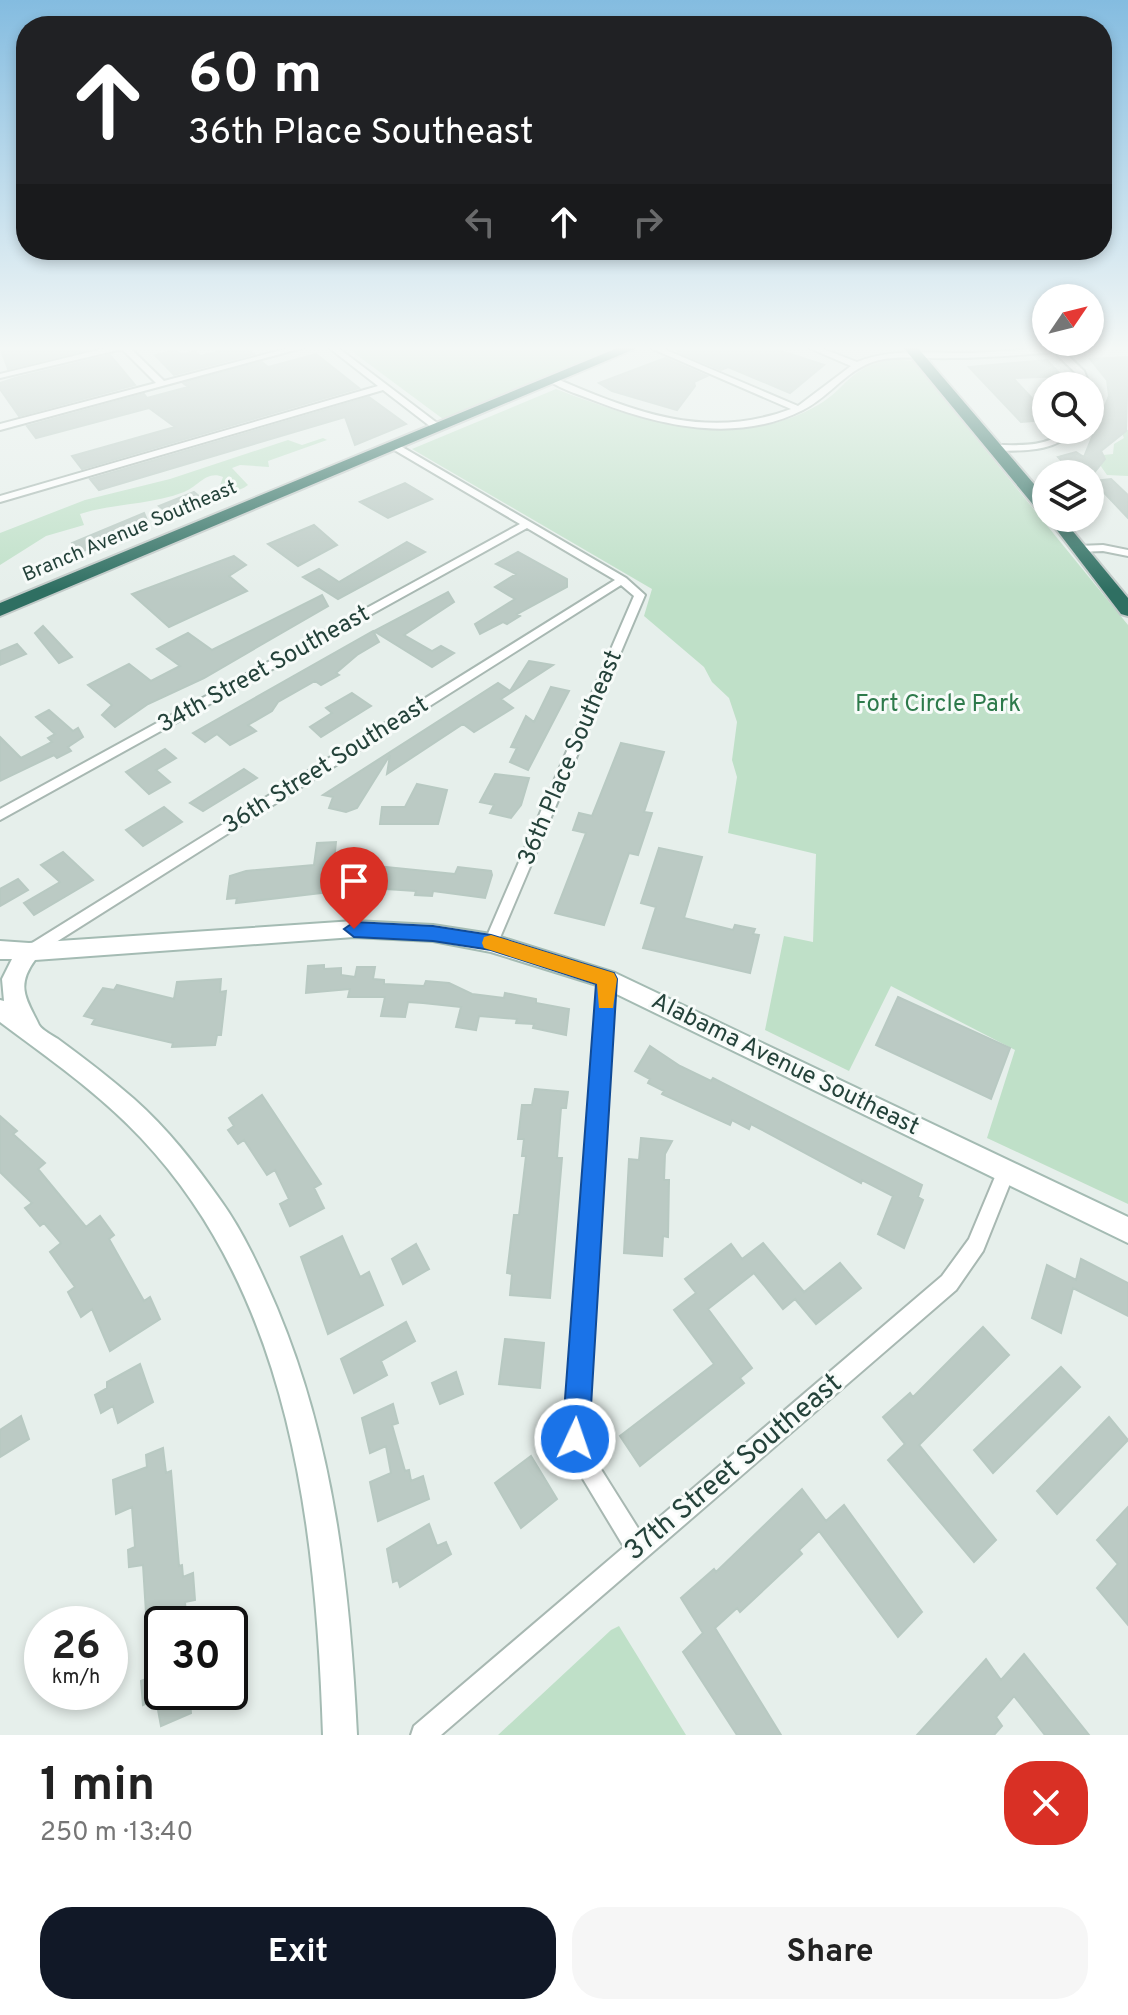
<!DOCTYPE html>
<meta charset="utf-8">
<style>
:root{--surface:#fff;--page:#f6f6f6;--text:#222;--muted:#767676;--accent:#111827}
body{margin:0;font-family:Overpass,sans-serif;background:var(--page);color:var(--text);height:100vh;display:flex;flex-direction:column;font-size:30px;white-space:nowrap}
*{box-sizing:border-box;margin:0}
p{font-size:26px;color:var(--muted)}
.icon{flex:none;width:44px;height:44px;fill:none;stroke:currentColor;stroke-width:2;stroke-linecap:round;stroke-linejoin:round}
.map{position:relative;height:1735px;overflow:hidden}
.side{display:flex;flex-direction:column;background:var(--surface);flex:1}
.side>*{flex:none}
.top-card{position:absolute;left:16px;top:16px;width:1096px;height:244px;border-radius:32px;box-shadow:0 4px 12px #0003;background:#202124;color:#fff;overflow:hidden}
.needle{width:52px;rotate:55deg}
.buttons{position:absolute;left:1032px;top:284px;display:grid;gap:16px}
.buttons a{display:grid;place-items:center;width:72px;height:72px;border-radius:50%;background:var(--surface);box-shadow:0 4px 12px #0003;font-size:40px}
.speed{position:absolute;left:24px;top:1606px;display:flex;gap:16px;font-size:40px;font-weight:700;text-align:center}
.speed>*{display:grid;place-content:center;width:104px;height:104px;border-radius:50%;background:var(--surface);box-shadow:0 4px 12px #0003;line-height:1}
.speed small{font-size:20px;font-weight:400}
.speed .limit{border:4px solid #111;border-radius:12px;background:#fff;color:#111}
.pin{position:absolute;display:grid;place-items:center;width:68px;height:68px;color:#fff;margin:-82px -34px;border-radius:50% 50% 50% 0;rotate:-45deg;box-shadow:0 0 8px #0007}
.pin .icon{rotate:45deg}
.me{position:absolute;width:88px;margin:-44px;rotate:3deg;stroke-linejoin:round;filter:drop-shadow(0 0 6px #0008)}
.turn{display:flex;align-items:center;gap:28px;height:168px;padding:0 40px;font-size:36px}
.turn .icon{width:104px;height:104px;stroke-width:2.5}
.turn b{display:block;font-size:56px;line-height:68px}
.lanes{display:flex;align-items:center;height:76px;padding:0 40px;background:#0003;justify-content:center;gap:40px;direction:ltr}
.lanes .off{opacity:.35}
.round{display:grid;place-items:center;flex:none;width:84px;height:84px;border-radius:32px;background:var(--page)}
.summary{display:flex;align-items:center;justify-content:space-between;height:136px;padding:0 40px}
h1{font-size:48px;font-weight:700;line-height:60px}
.action{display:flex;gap:16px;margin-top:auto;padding:16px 40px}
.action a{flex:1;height:92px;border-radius:32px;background:var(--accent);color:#fff;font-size:32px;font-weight:700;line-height:92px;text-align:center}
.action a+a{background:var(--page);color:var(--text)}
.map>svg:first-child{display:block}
.green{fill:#bfe0c8}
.building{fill:#bbcac4;stroke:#b8c9c2;stroke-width:2}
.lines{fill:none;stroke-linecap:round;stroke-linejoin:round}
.street-casing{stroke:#a8b8b2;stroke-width:4}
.secondary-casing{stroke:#a4bbb3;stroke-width:4}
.highway-casing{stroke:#c2cac8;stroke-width:4}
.street{fill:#fff;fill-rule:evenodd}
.secondary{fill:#fff;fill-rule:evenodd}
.highway{fill:#2f6f62;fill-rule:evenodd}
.route{fill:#1a73e8;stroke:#114b97;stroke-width:2}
.slow{fill:#f59e0b}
.labels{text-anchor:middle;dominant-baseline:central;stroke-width:6;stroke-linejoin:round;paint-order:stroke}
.far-street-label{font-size:20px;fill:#24423a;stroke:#f7fbf9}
.street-label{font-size:24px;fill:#24423a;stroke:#f7fbf9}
.park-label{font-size:24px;fill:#2d7a4b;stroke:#f7fbf9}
.near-street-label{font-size:28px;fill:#24423a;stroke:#f7fbf9}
</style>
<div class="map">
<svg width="1128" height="1735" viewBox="0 0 1128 1735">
<rect width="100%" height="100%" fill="#e6efeb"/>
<path class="green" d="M346 347H617L443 419Z
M890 359 913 361 1128 625V1204L987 1138 1015 1050 891 986 849 1071 765 1030 784 936 813 942 816 854 728 833 737 777 732 760 737 722 729 698 712 682 704 667 644 616 652 589 412 449 556 389C637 420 735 453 818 405 849 387 845 370 890 359Z
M1120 429 1128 430V476L1107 475 1098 462 1103 455 1113 454 1114 444 1124 438Z
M323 438 327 440 268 461 269 467 240 465 232 468 248 485C239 492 228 493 219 488L223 477C206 470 198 487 184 492 151 505 114 503 80 514L84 525 46 536 0 565V533L85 500 170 479 288 440 302 445Z
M619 1626 686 1735H498L611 1630Z"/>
<path class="building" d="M0 347H97L8 369Z
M238 347H245L254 354 174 375 155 355 176 350 181 355 195 351 200 356Z
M690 347H769L824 365 790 393 728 367 721 370 678 352Z
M316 354 359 388 82 469 72 456 175 427 149 408 36 438 27 426 144 394 147 398 188 387 183 383 262 362 268 367Z
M110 355 135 385 19 416 0 389V383L15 378Z
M1128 357 1126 431 1101 451 1105 459 1093 474H1074L1058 457 1076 452 1084 457 1109 396 1107 380 1090 359Z
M665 358 707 376 694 382 695 386 677 410 612 391 599 383Z
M1047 360 1062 376 1013 378 1046 413V420L1021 422 969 367Z
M369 397 406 424 355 445 345 417 99 490 90 479Z
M1111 479 1128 495V518L1093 481Z
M405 483 432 499 388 518 360 502Z
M194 492 206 502 172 516 159 506Z
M144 513 149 525 76 554 72 543Z
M314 525 337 545 298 566 268 544Z
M407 542 425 552 338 599 303 577 319 569 339 582Z
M518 552 567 579V587L517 614 520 616 507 624 503 622 480 634 475 624 515 599 495 587 516 574 496 564Z
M234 556 246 565 229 576 247 591 169 627 132 594Z
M448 592 454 602 404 635 432 651 441 646 454 653 432 667 374 631Z
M322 595 328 606 204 678 148 704 115 727 102 715 112 705 88 685 129 664 151 681 180 666 157 649 188 633 212 650Z
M43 626 72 657 59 663 35 633Z
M373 631 379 642 357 655 336 673 339 675 321 685 315 681 278 702 272 711 248 725 256 731 230 745 217 734 205 742 193 733Z
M17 644 26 654 0 665V651Z
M529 661 553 665 501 699 513 708 474 732 463 724 387 774 390 755 357 808 346 812 329 808 333 797 323 795 498 683 510 691Z
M551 687 569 691 528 770 510 762 517 748 511 747 526 716 534 722Z
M352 693 371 706 321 737 310 727 332 713 326 708Z
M49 710 73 731 78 728 83 737 68 747 71 751 57 758 54 755 0 781V737L21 758 52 742 48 738 55 734 36 717Z
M621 743 664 752 644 812 652 813 638 855 629 853 604 925 555 913 586 833 573 830 579 813 592 816Z
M165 749 176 758 156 770 170 782 149 794 126 772Z
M244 769 257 778 203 811 190 803Z
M495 774 529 778 521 805 511 818 490 813 494 805 480 802Z
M417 784 447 790 438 824H380L382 807H405Z
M164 807 182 822 143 846 126 830Z
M336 842 333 871 347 870 346 890 236 903 237 898 227 899 230 876 246 871 314 865 317 843Z
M659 848 702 857 684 918 733 930 735 925 755 929 753 934 759 935 750 973 643 948 656 907 641 903Z
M63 852 93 880 34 915 24 903 60 882 41 865Z
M376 866 455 874 458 867 491 871 492 875 485 898 433 891 432 896 415 895 416 891 371 888Z
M18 879 28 890 0 906V889Z
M324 965V969L341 968V975L355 977 357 967H375L373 979 384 980V984L424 986 426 981 449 983 472 994 504 998 505 993 536 999V1003L569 1009 566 1035 533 1028 534 1024 516 1023 517 1019 479 1016 476 1030 456 1027 461 1007 423 1003 408 1002 405 1017 381 1016 385 997H348L350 989 306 993 308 966Z
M221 979 220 992 226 991 221 1035H217L215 1045 172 1047 173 1043 92 1024 95 1019 84 1016 103 988 114 990 117 985 174 999 177 982Z
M898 997 1010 1048 991 1099 876 1045Z
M650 1046 680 1066 711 1081 713 1078 922 1185 918 1197 923 1200 904 1248 878 1234 893 1196 862 1180 861 1183 751 1124 749 1129 732 1120 730 1125 662 1094 664 1091 648 1083 650 1079 635 1071Z
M535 1089 568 1092 566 1108H561L557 1158H562L550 1298 510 1295 512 1274 507 1273 514 1215H519L526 1156H522L524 1139H518L522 1105H532Z
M262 1095 321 1184 314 1188 324 1208 290 1226 280 1204 289 1199 275 1170 267 1175 244 1140 238 1144 228 1130 234 1126 229 1118Z
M0 1116 17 1131 13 1134 45 1163 38 1169 86 1227 100 1216 114 1235 109 1239 144 1301 150 1297 160 1319 110 1351 92 1309 81 1317 68 1292 75 1287 50 1252 61 1243 44 1223 40 1226 25 1208 32 1203 0 1172Z
M641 1138 672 1141 665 1154 664 1180H669L668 1237 663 1236 662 1256 624 1253 629 1159 639 1160Z
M342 1236 360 1277 369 1272 383 1305 328 1334 301 1257Z
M763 1243 804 1292 840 1263 861 1288 816 1324 795 1299 783 1309 754 1273 708 1309 752 1368 740 1378 744 1383 640 1466 620 1436 714 1364 674 1310 696 1293 685 1279 731 1244 742 1259Z
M416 1244 429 1269 403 1284 392 1259Z
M1081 1259 1128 1283V1316L1073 1288 1061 1333 1032 1318 1047 1265 1076 1280Z
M406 1322 415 1341 381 1361 387 1375 354 1393 341 1359Z
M983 1327 1009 1355 919 1445 996 1540 974 1562 888 1460 905 1444 883 1417 910 1393 913 1397Z
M505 1339 544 1343 540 1388 499 1384Z
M140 1364 153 1402 118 1423 113 1406 101 1413 95 1395 107 1388V1382Z
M1061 1367 1080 1387 993 1473 974 1450Z
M456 1372 463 1394 440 1404 432 1383Z
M393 1404 398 1423 392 1425 405 1471 409 1470 411 1481 423 1476 429 1499 378 1521 370 1482 391 1473 386 1446 370 1453 362 1418Z
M21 1416 29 1439 0 1457V1430Z
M1109 1417 1128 1440 1057 1514 1037 1491Z
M163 1448 166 1473 171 1471 179 1566 182 1565 183 1577 193 1573 195 1600 185 1602 186 1614 174 1619V1624L147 1629 143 1565 129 1567 128 1550 135 1547 132 1507 116 1514 113 1480 147 1467 146 1455Z
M531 1456 557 1499 521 1528 495 1483Z
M802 1489 826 1521 844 1505 922 1612 898 1637 819 1531 799 1550 802 1554 740 1612 737 1608 715 1628 781 1735H737L683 1652 703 1633 681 1598 714 1569 716 1572Z
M1128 1507V1625L1097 1588 1118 1564 1097 1540Z
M429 1524 437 1546 446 1542 451 1554 400 1587 398 1580 393 1582 387 1549Z
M1024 1654 1089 1735H1045L1014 1696 996 1717 1002 1726 994 1735H917L986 1659 1001 1680Z
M162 1673V1692H189L191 1713 161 1726 156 1699 143 1705 141 1681Z"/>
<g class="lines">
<g class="street-casing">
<path id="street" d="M110 347H129L164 381 293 347H306L0 430V424L156 383 122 349 0 378V374Z
M328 347H337L441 426V430H435L383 390 0 502V496L378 386Z
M648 347H659L798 406 851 366 807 347H818L857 362C894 347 935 354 974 353 1011 351 1048 347 1085 347L1063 351 1084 371 1090 386H1082L1077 374 1054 352C1020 355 986 358 951 358 927 359 902 355 879 360 847 368 831 396 803 410 738 443 663 427 598 402 581 395 562 390 548 380L555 378C634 412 706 441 791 409Z
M1065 430H1074C1055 453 1023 450 995 451L990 448 995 445C1018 445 1047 448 1065 430Z
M391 444H397L626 578 645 595 496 947 491 949 486 947 484 943 634 596 621 585 34 956 29 958 24 956 22 952 24 948 615 580 527 528 0 820V809L520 524 391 448Z
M1103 545 1128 550V556L1103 551 1078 552 1073 549 1078 546Z
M607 973 612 975 615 979 585 1439 592 1455 641 1533 942 1276 969 1239 1000 1165 1006 1163 1012 1165 1015 1171 983 1251 956 1290 441 1735H411L414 1726 624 1547 577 1469 565 1439 599 979 602 975Z"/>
</g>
<g class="secondary-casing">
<path id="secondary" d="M354 921 433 925 491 934 615 973 1128 1217V1243L600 986 491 952 433 941 354 937 35 960C15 987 27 1000 39 1025 42 1030 53 1036 58 1039 84 1058 110 1078 134 1099 168 1129 195 1164 221 1201 244 1233 261 1271 277 1308 334 1444 350 1588 357 1735H323C316 1526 291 1297 141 1138 99 1093 48 1058 0 1022V1000L4 1001 2 979 12 959H0V941L29 943Z"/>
</g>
<g class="highway-casing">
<path id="highway" d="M620 347H639L0 616V603Z
M903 347H917L1046 498V514L1040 513Z
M1046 516 1062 518 1128 598V616L1121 614Z"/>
</g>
<use href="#street" class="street"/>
<use href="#secondary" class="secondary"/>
<use href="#highway" class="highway"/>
</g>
<linearGradient id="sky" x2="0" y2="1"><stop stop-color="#84bce0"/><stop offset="0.59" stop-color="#f4f8f6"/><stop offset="1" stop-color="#f4f8f6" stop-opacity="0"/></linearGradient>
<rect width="1128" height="590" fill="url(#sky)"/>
<path class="route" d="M354 922 433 926 491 935 614 973 617 979 589 1439 585 1449 575 1453 566 1449 562 1439 596 984 491 950 433 941 354 937 344 929Z"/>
<path class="slow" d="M491 935 614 973 617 979 613 1008H599L597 984 484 948 482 943 484 937Z"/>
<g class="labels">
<g class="far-street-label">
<text transform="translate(130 532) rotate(-23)">Branch Avenue Southeast</text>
</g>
<g class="street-label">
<text transform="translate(264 670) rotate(-29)">34th Street Southeast</text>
<text transform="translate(571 758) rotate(-67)">36th Place Southeast</text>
<text transform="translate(326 766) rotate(-32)">36th Street Southeast</text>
<text transform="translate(785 1065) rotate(26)">Alabama Avenue Southeast</text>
</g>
<g class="park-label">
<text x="938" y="705">Fort Circle Park</text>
</g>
<g class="near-street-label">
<text transform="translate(734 1468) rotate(-40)">37th Street Southeast</text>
</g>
</g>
</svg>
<div class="buttons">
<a><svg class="needle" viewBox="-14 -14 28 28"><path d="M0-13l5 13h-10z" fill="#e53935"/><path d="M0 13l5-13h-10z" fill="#767676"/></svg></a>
<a><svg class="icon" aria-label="search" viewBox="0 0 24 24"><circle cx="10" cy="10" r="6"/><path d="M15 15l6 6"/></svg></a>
<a><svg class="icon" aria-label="layers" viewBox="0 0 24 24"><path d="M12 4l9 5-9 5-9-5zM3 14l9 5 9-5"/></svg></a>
</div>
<div class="speed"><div>26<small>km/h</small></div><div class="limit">30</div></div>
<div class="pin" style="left:354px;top:929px;background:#d93025"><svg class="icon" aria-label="arrive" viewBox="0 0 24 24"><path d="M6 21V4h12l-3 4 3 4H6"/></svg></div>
<svg class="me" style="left:575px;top:1439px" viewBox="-20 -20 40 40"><circle r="17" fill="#1a73e8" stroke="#fff" stroke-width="3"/><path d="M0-11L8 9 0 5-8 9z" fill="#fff"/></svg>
<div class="top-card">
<div class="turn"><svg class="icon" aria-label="ahead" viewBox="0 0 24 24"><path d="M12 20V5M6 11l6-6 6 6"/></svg><div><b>60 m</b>36th Place Southeast</div></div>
<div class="lanes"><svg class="icon off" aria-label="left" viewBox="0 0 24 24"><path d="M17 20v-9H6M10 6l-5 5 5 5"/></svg><svg class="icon" aria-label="ahead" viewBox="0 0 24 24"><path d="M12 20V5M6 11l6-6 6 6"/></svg><svg class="icon off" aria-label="right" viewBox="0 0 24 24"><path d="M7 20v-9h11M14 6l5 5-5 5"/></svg></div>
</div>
</div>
<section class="side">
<div class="summary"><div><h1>1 min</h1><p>250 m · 13:40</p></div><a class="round" style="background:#d93025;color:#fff"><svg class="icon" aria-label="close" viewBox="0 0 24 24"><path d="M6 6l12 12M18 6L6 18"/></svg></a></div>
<div class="action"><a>Exit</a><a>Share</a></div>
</section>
